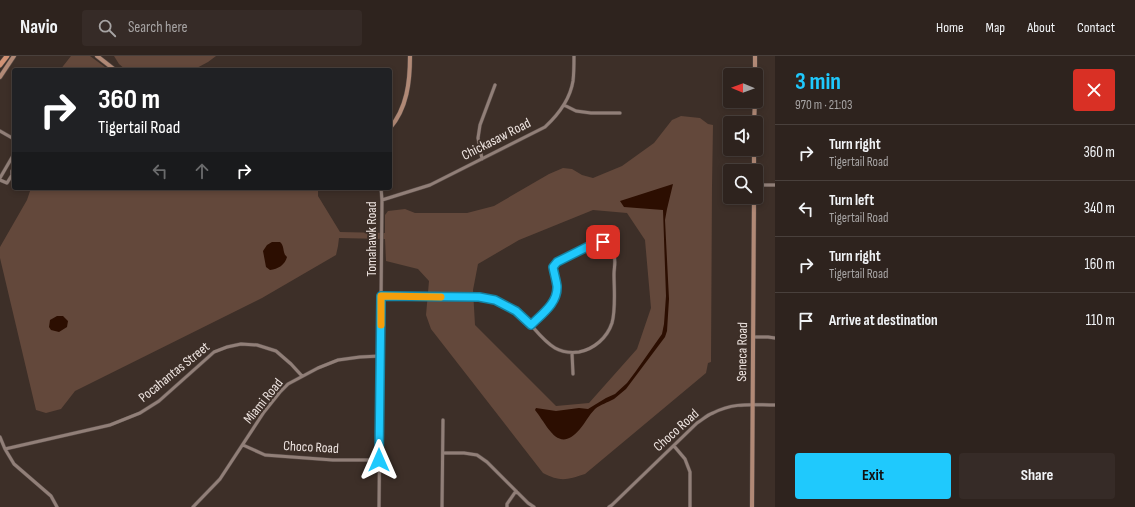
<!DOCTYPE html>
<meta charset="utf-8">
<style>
:root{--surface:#2e231e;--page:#362b27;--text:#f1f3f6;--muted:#a7a4a4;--line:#49403c;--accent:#1fc9fd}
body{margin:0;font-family:"Sofia Sans Condensed",sans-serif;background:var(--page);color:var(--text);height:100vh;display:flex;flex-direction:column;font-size:15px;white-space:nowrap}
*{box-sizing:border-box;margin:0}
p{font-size:13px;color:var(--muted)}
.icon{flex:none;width:22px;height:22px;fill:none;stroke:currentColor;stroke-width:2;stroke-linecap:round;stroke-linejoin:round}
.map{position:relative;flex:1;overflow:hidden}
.side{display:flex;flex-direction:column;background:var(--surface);width:360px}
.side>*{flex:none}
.banner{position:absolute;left:12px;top:12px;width:380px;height:122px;border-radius:4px;box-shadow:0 2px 6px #0003,0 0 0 1px var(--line);background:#202124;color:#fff;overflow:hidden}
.needle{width:26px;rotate:271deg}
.fabs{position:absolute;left:723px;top:12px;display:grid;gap:8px}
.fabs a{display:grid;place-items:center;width:40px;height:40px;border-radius:4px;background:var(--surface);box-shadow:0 2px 6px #0003,0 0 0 1px var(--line);font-size:20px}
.pin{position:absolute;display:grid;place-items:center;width:34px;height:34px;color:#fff;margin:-17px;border-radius:8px;box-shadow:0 2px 6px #0006}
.me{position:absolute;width:44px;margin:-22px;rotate:0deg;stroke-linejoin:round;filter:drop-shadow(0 0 3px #0008)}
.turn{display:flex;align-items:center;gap:14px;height:84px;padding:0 20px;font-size:18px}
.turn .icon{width:52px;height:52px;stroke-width:2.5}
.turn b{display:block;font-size:28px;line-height:34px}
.lanes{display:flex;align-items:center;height:38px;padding:0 20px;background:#0003;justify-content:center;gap:20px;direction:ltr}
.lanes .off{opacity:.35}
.round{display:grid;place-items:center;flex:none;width:42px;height:42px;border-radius:4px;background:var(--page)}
.headline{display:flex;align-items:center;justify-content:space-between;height:68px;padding:0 20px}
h1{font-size:24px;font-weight:700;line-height:30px;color:var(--accent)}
.primary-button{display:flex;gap:8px;margin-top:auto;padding:8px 20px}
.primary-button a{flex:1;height:46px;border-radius:4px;background:var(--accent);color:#111;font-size:16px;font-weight:700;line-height:46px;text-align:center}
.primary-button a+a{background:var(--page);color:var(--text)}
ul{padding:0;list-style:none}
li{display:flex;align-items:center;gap:12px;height:56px;padding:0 20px;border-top:1px solid var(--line)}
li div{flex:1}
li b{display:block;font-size:15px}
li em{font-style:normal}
header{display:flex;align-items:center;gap:24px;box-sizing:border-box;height:56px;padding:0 20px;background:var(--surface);border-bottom:1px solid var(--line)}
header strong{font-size:19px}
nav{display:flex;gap:22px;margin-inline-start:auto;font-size:14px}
.search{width:280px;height:36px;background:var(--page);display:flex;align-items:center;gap:10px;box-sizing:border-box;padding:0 14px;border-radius:4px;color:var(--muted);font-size:15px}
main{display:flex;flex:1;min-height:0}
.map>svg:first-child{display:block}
.green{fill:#63483b;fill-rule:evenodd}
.water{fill:#2c0e01}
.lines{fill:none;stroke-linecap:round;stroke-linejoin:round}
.street-casing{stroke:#594c47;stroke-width:4}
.secondary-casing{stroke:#594c47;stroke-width:5}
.primary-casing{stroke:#594c47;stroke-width:5.5}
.street{stroke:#917f78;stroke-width:3}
.secondary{stroke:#b18976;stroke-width:4}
.primary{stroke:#d19275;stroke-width:4.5}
.route-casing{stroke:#1483a4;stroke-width:10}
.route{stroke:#1fc9fd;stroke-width:7}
.slow{stroke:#f59e0b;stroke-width:7}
.labels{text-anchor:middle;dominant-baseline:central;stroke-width:4;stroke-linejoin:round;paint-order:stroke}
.street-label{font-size:14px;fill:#eee4e0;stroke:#3d2f28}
</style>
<header>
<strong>Navio</strong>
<div class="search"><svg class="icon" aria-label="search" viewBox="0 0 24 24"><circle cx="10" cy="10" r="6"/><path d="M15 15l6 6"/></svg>Search here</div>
<nav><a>Home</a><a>Map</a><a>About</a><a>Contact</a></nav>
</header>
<main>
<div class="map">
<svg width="775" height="451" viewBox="0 0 775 451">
<rect width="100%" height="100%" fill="#3d2f28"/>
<path class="green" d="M71 0H90L109 14H60Z
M114 0H216L208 6 193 14H126L119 8Z
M681 60 700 62 708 68 713 69 712 130 711 306 708 307 706 317 585 418C567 424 560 426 543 417L431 273 426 259 429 225 418 213 386 205 385 183 339 182 338 190 336 199 262 242 75 335 61 353 46 357 36 354 0 202V191L27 144 31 132H318V140L340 176 385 177V159L388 155 405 153 415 157H467L494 150 549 118 563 112 572 113 582 119 593 122 622 110 654 87 672 64ZM593 154 627 157 645 184 651 252 637 293 589 347 556 350 475 269 473 234 478 208 519 184Z"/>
<path class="water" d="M673 128 667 153 665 164 669 243 667 275 665 281 626 333C622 336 618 340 614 343 607 347 601 348 595 353 589 359 585 367 580 373 558 399 548 370 535 354L536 352 556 355 579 352 588 353 606 342 615 338 627 327 636 315 662 278 664 268 666 240 663 154 624 151 620 145Z
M272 186H280C285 190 282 197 287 201 285 209 278 213 270 214L266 211 263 195 267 189Z
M57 260H63L68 265 67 271 59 276 51 274 49 271 50 264Z"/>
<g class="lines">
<g class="street-casing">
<path id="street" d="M564 49 576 55 591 57H620
M0 75 14 83
M482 103 478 82 480 69 495 29
M0 122 14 98
M0 124 7 127 12 119V115L14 111
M756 129H775
M382 144 430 129 545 71C559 58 570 44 573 25 574 17 574 8 574 0
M603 186C609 189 612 193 614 200 616 205 614 212 614 218 614 233 616 253 612 267 607 282 594 293 579 296 571 297 562 296 555 292 545 286 538 277 531 269 542 258 558 247 557 230 556 223 554 217 553 211 560 201 591 187 603 186Z
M381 240 479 241 495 244 516 255 531 269
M753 281H768L775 282
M572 297 573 318
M0 381 5 393 14 408 51 440 57 451
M243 389 265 399 333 404H379
M674 390 685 403 690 416V451
M5 393 110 369 140 357 159 345 214 296 227 291 241 288 257 289 276 295 291 308 302 320
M443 397H464L477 399 487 406 528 447 534 451
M193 451 220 423 264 356 280 336 288 328 318 312 338 304 360 301 380 300
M379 451 382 144 381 132
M442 451 443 364
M507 451V448L516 435
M609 451 612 449 697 367C702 364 707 359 713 357 734 346 752 349 775 349"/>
</g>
<g class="secondary-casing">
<path id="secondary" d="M97 0 115 14
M755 19V0
M0 21 14 0
M754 67 755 45
M390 72C407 52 410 26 410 0
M754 115V93
M752 451 754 141"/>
</g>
<g class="primary-casing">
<path id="primary" d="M0 9 7 0"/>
</g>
<use href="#street" class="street"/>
<use href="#secondary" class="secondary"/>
<use href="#primary" class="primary"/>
</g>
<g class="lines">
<g class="route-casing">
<path id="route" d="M379 404 381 240 479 241 495 244 516 255 531 269C542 258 558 247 557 230 556 223 554 217 553 211L557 206 587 191 597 187 603 186"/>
</g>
<use href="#route" class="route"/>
<path class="slow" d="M381 269V240L441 241"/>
</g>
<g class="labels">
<g class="street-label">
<text transform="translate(496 83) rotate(-27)">Chickasaw Road</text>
<text transform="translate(371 183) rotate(-90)">Tomahawk Road</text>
<text transform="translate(742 296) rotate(-89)">Seneca Road</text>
<text transform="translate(174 316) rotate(-39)">Pocahantas Street</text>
<text transform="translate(263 345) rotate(-51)">Miami Road</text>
<text transform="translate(676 374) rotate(-42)">Choco Road</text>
<text transform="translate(311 391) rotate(3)">Choco Road</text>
</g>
</g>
</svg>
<div class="fabs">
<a><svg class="needle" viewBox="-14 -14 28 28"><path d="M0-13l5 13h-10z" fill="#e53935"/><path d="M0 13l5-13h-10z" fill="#a7a4a4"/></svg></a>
<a><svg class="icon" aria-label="sound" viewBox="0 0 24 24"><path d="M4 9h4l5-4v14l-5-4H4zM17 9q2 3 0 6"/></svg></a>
<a><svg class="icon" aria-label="search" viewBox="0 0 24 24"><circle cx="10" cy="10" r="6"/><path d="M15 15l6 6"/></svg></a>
</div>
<div class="pin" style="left:603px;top:186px;background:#d93025"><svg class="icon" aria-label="arrive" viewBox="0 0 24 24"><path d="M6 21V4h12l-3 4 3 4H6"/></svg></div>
<svg class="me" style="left:379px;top:404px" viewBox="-20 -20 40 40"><path d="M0-17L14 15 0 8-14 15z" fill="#1fc9fd" stroke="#fff" stroke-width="4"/></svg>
<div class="banner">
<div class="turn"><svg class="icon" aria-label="right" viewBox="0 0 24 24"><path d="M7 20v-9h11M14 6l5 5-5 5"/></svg><div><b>360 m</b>Tigertail Road</div></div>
<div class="lanes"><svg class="icon off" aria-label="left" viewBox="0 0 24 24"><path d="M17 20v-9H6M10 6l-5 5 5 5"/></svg><svg class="icon off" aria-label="ahead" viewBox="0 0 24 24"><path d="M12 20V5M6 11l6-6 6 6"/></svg><svg class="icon" aria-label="right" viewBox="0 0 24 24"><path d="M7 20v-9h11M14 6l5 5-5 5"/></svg></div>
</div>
</div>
<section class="side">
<div class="headline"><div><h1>3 min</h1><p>970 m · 21:03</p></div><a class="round" style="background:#d93025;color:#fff"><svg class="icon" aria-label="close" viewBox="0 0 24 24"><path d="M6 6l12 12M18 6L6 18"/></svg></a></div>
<ul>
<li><svg class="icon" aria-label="right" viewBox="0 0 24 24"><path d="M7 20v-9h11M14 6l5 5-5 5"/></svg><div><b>Turn right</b><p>Tigertail Road</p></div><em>360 m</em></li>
<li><svg class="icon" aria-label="left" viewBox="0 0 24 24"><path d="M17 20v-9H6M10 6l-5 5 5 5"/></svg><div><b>Turn left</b><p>Tigertail Road</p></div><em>340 m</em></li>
<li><svg class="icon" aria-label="right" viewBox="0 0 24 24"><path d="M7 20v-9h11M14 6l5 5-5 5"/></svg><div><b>Turn right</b><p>Tigertail Road</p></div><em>160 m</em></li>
<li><svg class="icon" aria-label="arrive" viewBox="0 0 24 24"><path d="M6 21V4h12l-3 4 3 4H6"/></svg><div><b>Arrive at destination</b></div><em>110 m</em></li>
</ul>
<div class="primary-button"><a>Exit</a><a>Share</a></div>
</section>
</main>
